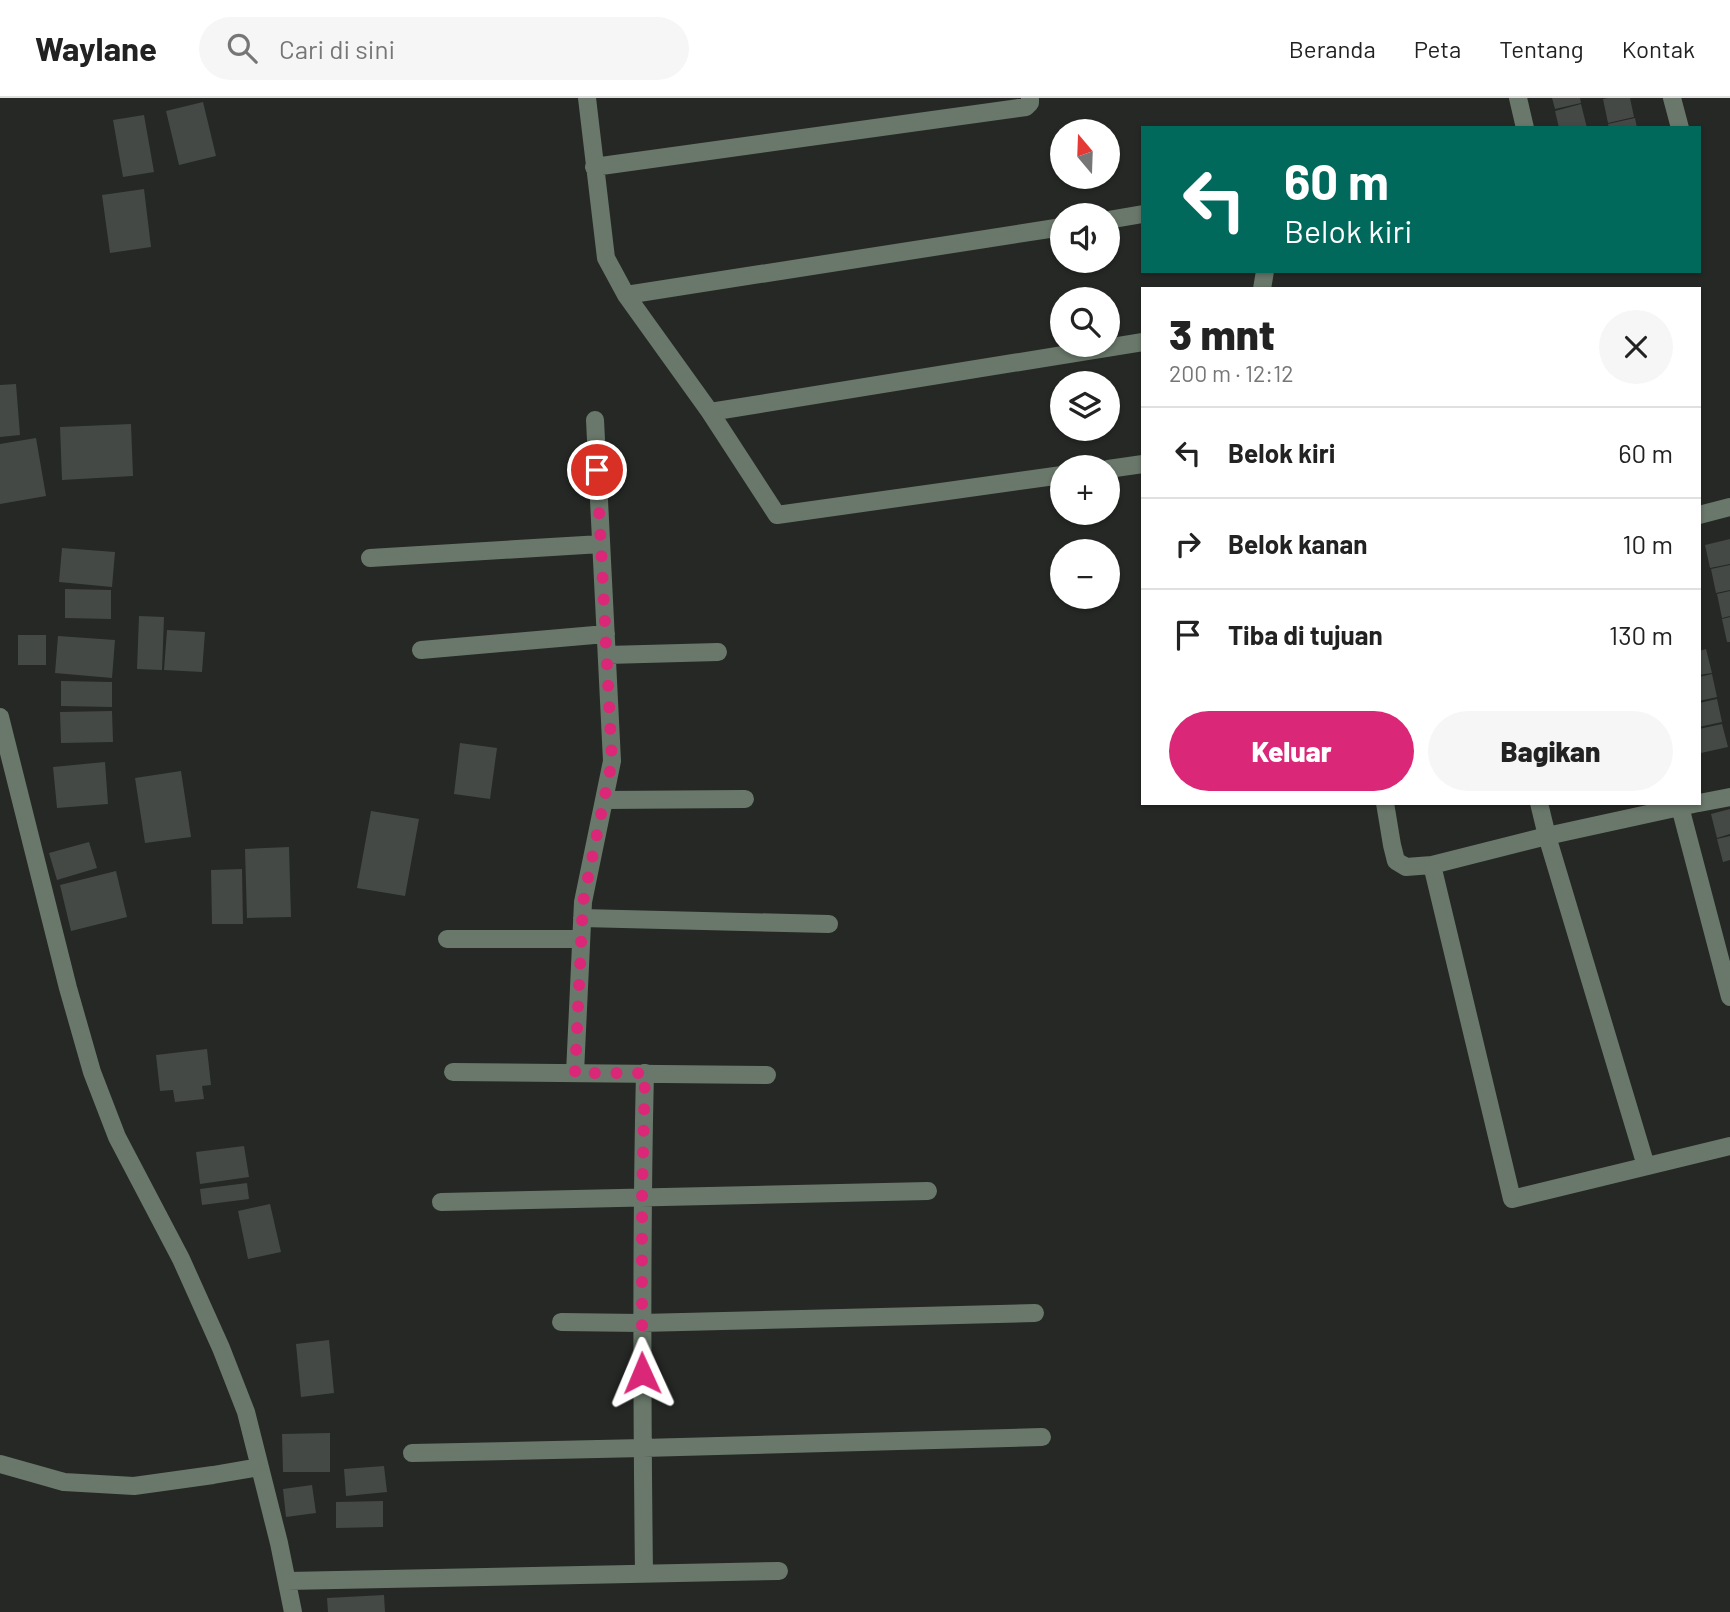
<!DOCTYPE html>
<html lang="id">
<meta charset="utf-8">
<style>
:root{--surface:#fff;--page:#f6f6f6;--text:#222;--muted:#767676;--line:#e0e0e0;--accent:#db2777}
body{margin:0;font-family:Barlow,sans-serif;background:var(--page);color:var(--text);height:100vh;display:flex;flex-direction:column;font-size:26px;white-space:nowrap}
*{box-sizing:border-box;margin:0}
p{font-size:23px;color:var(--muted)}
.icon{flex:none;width:38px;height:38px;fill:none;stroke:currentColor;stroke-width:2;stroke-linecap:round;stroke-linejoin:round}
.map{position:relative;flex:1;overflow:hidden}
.panel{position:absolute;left:1141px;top:189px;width:560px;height:518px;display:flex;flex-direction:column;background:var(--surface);border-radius:0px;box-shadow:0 2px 5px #0004}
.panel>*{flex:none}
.banner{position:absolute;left:1141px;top:28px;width:560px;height:147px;border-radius:0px;box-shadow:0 2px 5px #0004;background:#00695c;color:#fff;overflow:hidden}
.needle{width:46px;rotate:341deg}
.fabs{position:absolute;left:1050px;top:21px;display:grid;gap:14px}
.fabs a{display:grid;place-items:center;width:70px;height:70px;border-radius:50%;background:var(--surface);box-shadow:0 2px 5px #0004;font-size:35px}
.pin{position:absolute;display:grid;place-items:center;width:60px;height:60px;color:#fff;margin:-30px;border:4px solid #fff;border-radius:50%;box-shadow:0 2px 7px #0007}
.me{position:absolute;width:77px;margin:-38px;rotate:359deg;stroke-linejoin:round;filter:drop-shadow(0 0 5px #0008)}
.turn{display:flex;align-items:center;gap:24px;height:147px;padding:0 28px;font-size:32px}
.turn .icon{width:91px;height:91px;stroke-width:2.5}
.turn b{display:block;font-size:49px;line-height:60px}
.round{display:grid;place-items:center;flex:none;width:74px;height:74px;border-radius:37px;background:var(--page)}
.overview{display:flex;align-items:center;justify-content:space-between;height:119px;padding:0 28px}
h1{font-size:42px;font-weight:800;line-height:52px}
.button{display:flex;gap:14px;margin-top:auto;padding:14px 28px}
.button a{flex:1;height:80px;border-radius:42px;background:var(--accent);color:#fff;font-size:28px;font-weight:800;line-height:80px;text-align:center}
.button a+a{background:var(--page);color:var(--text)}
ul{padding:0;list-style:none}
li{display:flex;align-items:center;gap:21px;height:91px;padding:0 28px;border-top:2px solid var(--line)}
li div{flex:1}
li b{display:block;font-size:26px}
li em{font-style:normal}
header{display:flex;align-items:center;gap:42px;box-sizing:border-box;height:98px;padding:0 35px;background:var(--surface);border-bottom:2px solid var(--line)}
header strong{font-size:33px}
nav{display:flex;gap:38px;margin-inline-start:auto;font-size:24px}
.search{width:490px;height:63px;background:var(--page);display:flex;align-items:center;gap:18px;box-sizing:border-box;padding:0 24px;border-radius:38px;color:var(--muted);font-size:26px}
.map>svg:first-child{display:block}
.building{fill:#454945}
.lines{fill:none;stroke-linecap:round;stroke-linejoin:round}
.minor{stroke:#69786a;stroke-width:18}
.route{stroke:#db2777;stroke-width:12;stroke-dasharray:0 21.6}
</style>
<header>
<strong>Waylane</strong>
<div class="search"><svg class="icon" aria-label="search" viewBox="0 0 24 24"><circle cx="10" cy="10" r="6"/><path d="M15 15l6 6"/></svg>Cari di sini</div>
<nav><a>Beranda</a><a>Peta</a><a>Tentang</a><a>Kontak</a></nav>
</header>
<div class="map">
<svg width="1730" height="1514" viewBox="0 0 1730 1514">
<rect width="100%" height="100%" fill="#252825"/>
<path class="building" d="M1552 0H1580L1581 5 1555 11Z
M1608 0H1630L1634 19 1608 25 1603 1Z
M203 4 216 58 179 67 166 13Z
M1581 6 1587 30H1559L1555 13Z
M144 17 154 74 123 79 113 22Z
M1635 20 1637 30H1609L1608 26Z
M144 91 151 149 110 155 102 97Z
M16 286 20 337 0 339V287Z
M131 326 133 378 62 382 60 329Z
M36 340 46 398 0 406V346Z
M1730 441V466L1710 470 1705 447Z
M62 450 115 454 112 489 59 484Z
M1730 467V492L1716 495 1711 471Z
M65 491 111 492V521L65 520Z
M1730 493V518L1722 520 1717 496Z
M139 518 164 519 162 572 137 571Z
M1730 519V544H1727L1722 521Z
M167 532 205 534 202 574 164 572Z
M18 537H46V567H18Z
M58 538 115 542 112 580 55 575Z
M1706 551 1712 575 1699 577V553Z
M1712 576 1717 599 1699 603V579Z
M61 583 112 584V609L61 608Z
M1717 601 1722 624 1699 629V605Z
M112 613 113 644 61 645 60 614Z
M1722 626 1728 649 1701 655 1699 645V631Z
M460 645 497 650 490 701 454 696Z
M105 664 108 706 57 710 53 669Z
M181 673 191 739 145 745 135 680Z
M1730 711V736L1717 740 1711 716Z
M371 713 419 721 405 798 357 790Z
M1730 738V762L1723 764 1717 741Z
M89 744 97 770 57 782 49 755Z
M289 749 291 819 247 820 245 751Z
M242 771 243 826H212L211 772Z
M116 773 127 819 71 833 60 787Z
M207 951 211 987 202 988 204 1001 175 1004 173 992 160 993 156 957Z
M244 1048 249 1079 200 1086 196 1054Z
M247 1085 249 1101 202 1107 200 1091Z
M270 1106 281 1154 248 1161 238 1113Z
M329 1242 334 1295 301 1299 296 1246Z
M330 1335V1374H283L282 1336Z
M384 1368 387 1394 346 1398 344 1371Z
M312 1387 316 1415 286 1419 283 1391Z
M383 1403V1429L336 1430V1404Z
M384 1497 385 1514H328L327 1500Z"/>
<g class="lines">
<path class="minor" d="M587 0 606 160 626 197 710 314 777 417 1062 377
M1518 0 1525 30
M1672 0 1680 30
M594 69 1026 9 1030 5V0
M1108 122 1143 116
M1262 191 1265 173
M626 197 1062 129
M710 314 1143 244
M1108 371 1143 366
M1699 417 1730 409
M370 460 601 446
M421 552 606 536
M607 557 718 554
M0 619 68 890 92 974 117 1039 181 1161 221 1250 246 1314 279 1445 293 1514
M604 702 745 701
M1385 705 1392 747 1396 763 1406 769 1432 767 1547 738 1698 705
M1539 705 1547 738 1646 1068
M1679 705 1730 899
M1699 705 1730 699
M1432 767 1512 1101 1730 1048
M582 820 829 826
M447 841H581
M453 974 767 977
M575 975 583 804 612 663 595 322
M441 1104 928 1093
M561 1224 641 1225 1035 1215
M412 1355 643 1350 1042 1339
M0 1366 64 1384 134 1388 213 1377 259 1369
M644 1476C642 1309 641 1142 645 975
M287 1483 779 1473"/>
</g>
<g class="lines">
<path class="route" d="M597 372 612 663 583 804 575 975H645L642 1100V1275"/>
</g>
</svg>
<div class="fabs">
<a><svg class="needle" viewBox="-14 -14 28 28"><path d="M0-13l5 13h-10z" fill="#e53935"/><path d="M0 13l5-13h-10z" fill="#767676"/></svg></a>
<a><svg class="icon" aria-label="sound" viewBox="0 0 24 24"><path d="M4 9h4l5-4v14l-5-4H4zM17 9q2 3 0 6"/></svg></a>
<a><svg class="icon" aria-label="search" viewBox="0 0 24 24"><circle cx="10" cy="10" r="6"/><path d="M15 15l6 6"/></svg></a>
<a><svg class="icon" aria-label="layers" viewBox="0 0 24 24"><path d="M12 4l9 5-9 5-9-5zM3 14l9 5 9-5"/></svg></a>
<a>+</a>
<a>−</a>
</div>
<div class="pin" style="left:597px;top:372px;background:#d93025"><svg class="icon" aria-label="arrive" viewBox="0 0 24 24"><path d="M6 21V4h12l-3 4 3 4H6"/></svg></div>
<svg class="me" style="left:642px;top:1275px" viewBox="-20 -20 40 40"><path d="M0-17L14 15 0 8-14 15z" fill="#db2777" stroke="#fff" stroke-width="4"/></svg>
<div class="banner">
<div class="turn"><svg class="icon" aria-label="left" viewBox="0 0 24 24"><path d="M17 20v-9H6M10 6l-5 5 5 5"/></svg><div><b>60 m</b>Belok kiri</div></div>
</div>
<section class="panel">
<div class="overview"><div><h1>3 mnt</h1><p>200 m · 12:12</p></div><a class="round"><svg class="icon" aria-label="close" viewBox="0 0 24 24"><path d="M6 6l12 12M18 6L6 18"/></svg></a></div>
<ul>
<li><svg class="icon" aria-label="left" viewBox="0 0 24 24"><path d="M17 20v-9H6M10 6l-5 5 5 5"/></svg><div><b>Belok kiri</b></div><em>60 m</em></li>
<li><svg class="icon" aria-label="right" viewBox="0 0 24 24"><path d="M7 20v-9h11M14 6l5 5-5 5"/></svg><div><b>Belok kanan</b></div><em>10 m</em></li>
<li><svg class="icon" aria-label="arrive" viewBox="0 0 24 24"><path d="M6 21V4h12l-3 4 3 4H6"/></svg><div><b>Tiba di tujuan</b></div><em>130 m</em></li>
</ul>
<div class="button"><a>Keluar</a><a>Bagikan</a></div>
</section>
</div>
